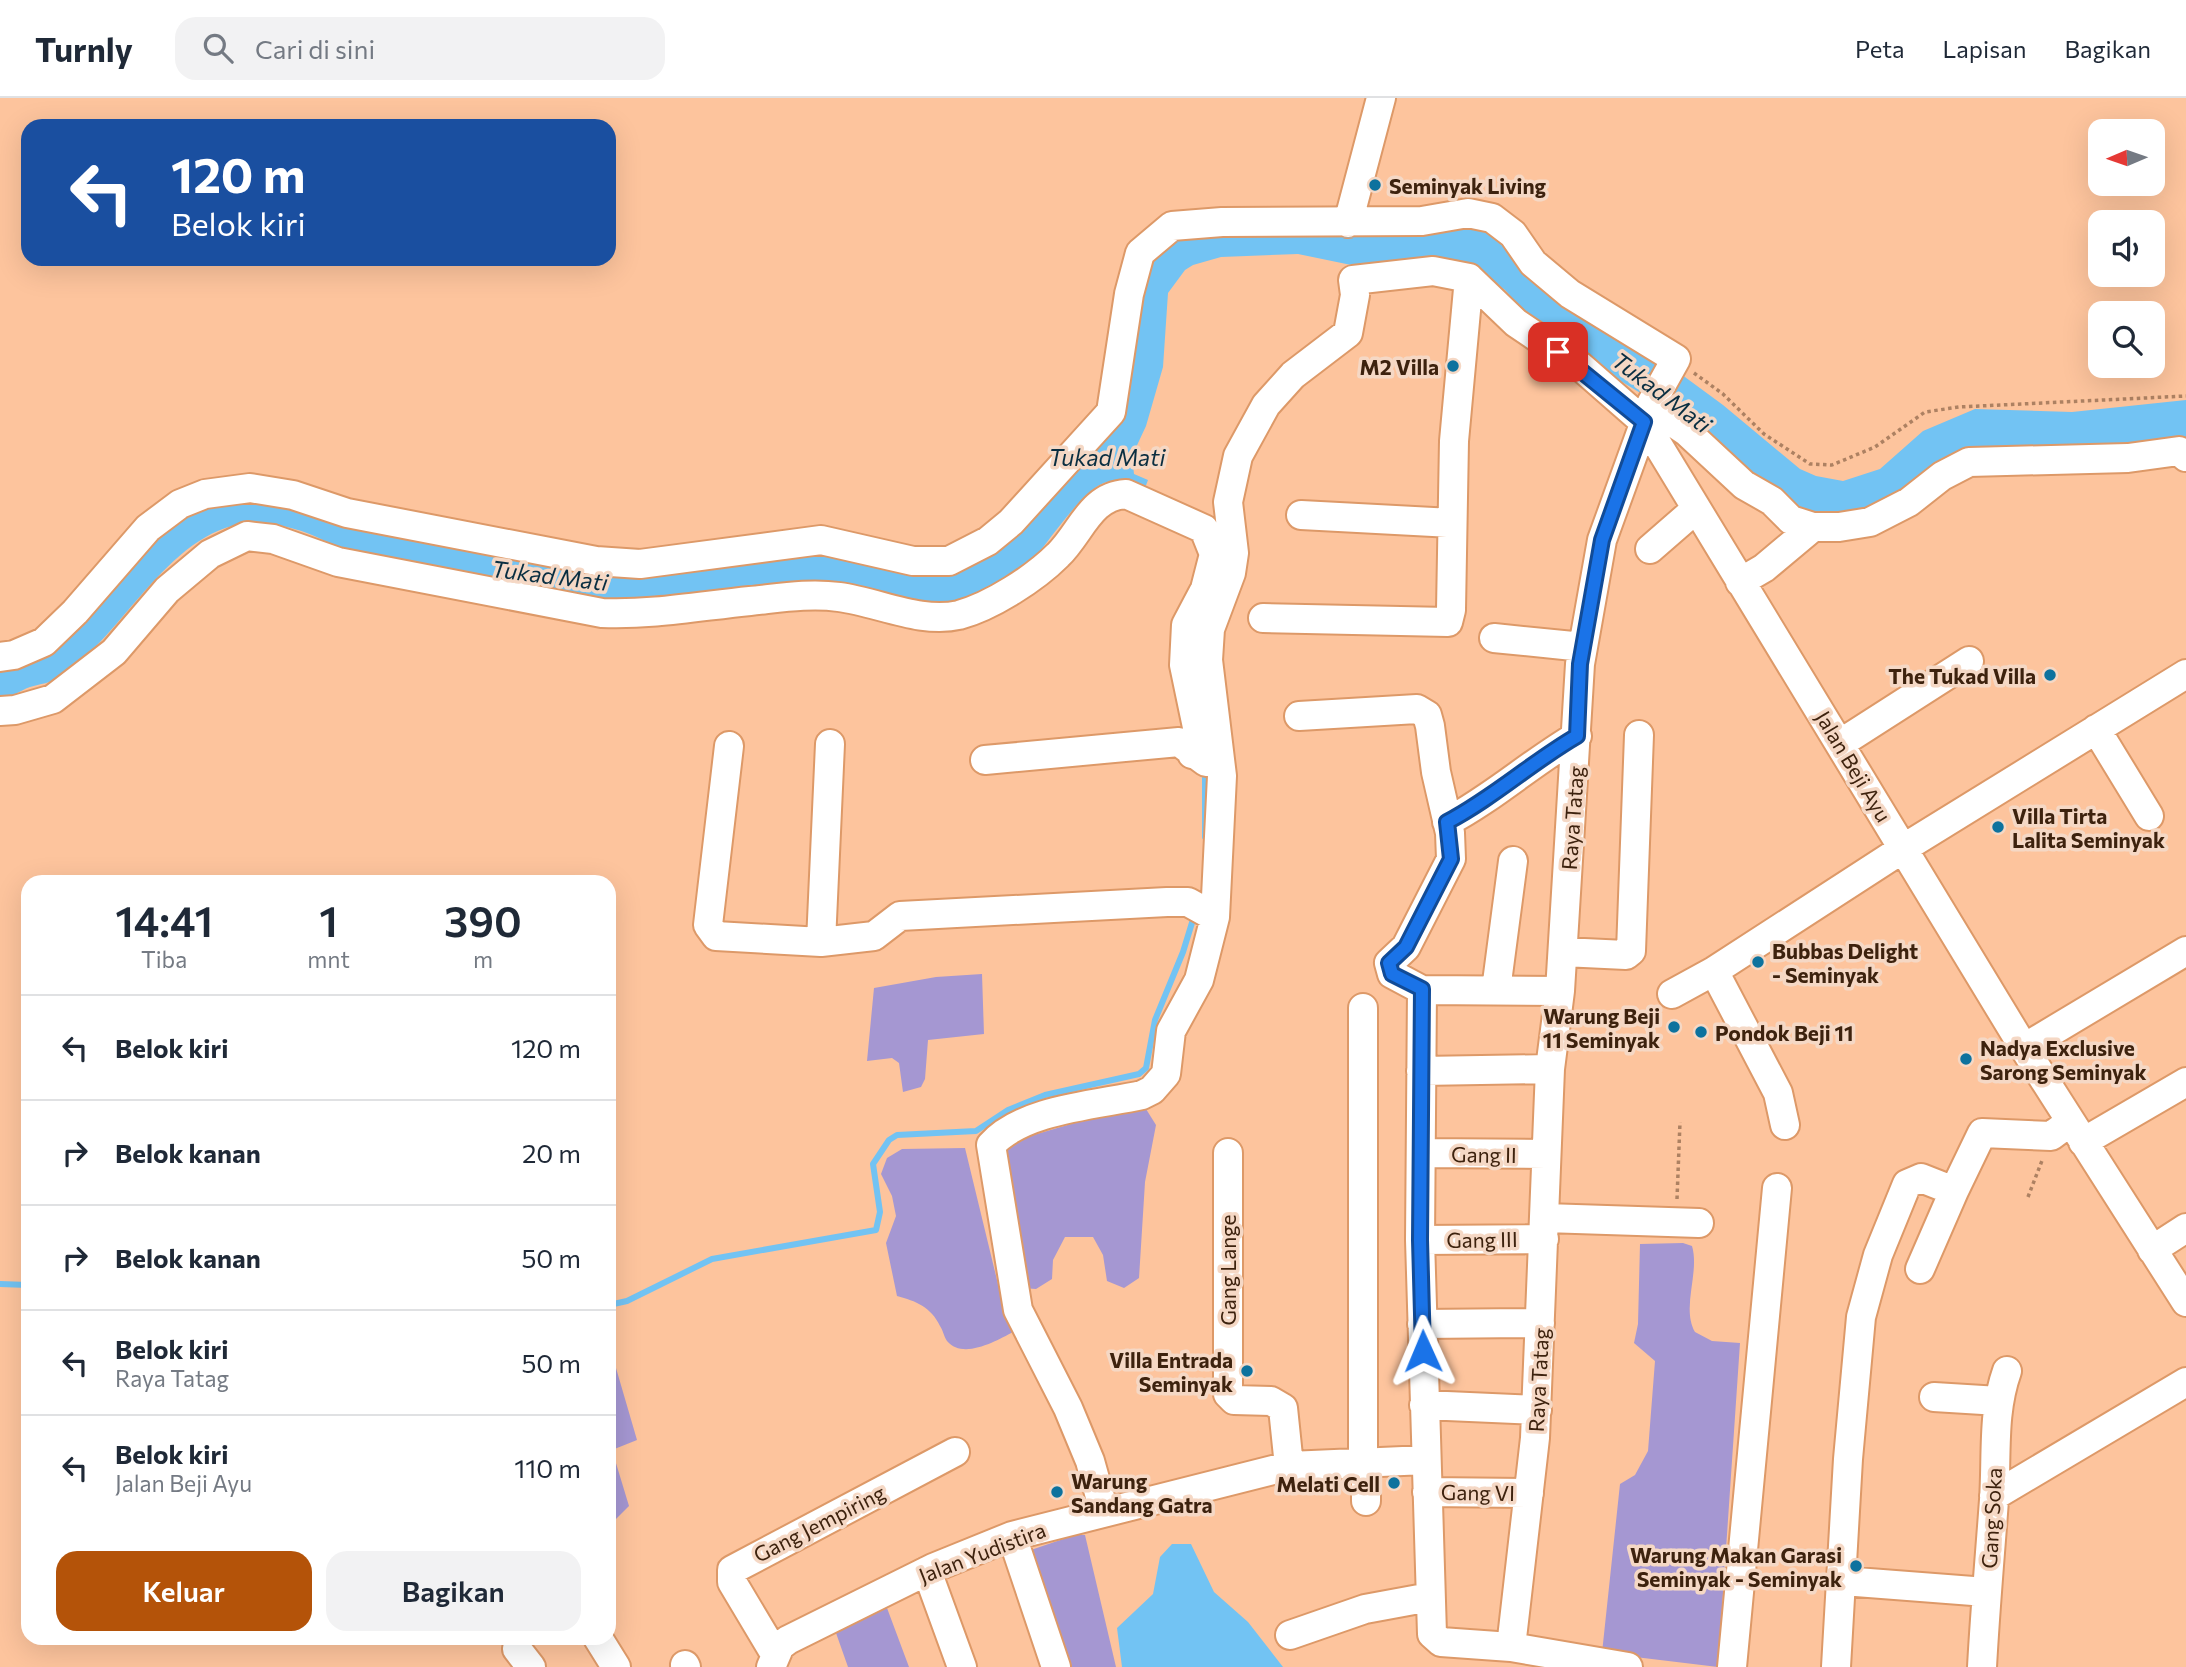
<!DOCTYPE html>
<html lang="id">
<style>
:root{--surface:#fff;--page:#f2f2f3;--text:#1f2937;--muted:#747a83;--line:#e0e1e3;--accent:#b45309}
body{margin:0;font-family:Commissioner,sans-serif;background:var(--page);color:var(--text);height:100vh;display:flex;flex-direction:column;font-size:26px;white-space:nowrap}
*{box-sizing:border-box;margin:0}
p{font-size:23px;color:var(--muted)}
.icon{flex:none;width:38px;height:38px;fill:none;stroke:currentColor;stroke-width:2;stroke-linecap:round;stroke-linejoin:round}
.map{position:relative;flex:1;overflow:hidden}
.sheet{position:absolute;left:21px;top:777px;width:595px;height:770px;display:flex;flex-direction:column;background:var(--surface);border-radius:21px;box-shadow:0 7px 28px #0002}
.sheet>*{flex:none}
.banner{position:absolute;left:21px;top:21px;width:595px;height:147px;border-radius:21px;box-shadow:0 7px 28px #0002;background:#1a4fa0;color:#fff;overflow:hidden}
.needle{width:46px;rotate:268deg}
.tools{position:absolute;left:2088px;top:21px;display:grid;gap:14px}
.tools a{display:grid;place-items:center;width:77px;height:77px;border-radius:14px;background:var(--surface);box-shadow:0 7px 28px #0002;font-size:35px}
.pin{position:absolute;display:grid;place-items:center;width:60px;height:60px;color:#fff;margin:-30px;border-radius:14px;box-shadow:0 4px 10px #0006}
.me{position:absolute;width:77px;margin:-38px;rotate:359deg;stroke-linejoin:round;filter:drop-shadow(0 0 5px #0008)}
.turn{display:flex;align-items:center;gap:24px;height:147px;padding:0 35px;font-size:32px}
.turn .icon{width:91px;height:91px;stroke-width:2.5}
.turn b{display:block;font-size:49px;line-height:60px}
.eta{display:flex;justify-content:space-evenly;align-items:center;height:119px;text-align:center}
.eta b{font-size:42px;font-weight:600;line-height:49px}
.primary-button{display:flex;gap:14px;margin-top:auto;padding:14px 35px}
.primary-button a{flex:1;height:80px;border-radius:21px;background:var(--accent);color:#fff;font-size:28px;font-weight:600;line-height:80px;text-align:center}
.primary-button a+a{background:var(--page);color:var(--text)}
ul{padding:0;list-style:none}
li{display:flex;align-items:center;gap:21px;height:105px;padding:0 35px;border-top:2px solid var(--line)}
li div{flex:1}
li b{display:block;font-size:26px}
li em{font-style:normal}
header{display:flex;align-items:center;gap:42px;box-sizing:border-box;height:98px;padding:0 35px;background:var(--surface);border-bottom:2px solid var(--line)}
header strong{font-size:33px}
nav{display:flex;gap:38px;margin-inline-start:auto;font-size:24px}
.search{width:490px;height:63px;background:var(--page);display:flex;align-items:center;gap:18px;box-sizing:border-box;padding:0 24px;border-radius:21px;color:var(--muted);font-size:26px}
.map>svg:first-child{display:block}
.green{fill:#a597d2}
.water{fill:#72c3f3}
.lines{fill:none;stroke-linecap:round;stroke-linejoin:round}
.stream{stroke:#72c3f3;stroke-width:6}
.minor-casing{stroke:#dd9968;stroke-width:32}
.path{stroke:#ad8162;stroke-width:3.5;stroke-dasharray:3.5 3.5;stroke-linecap:butt}
.minor{stroke:#fff;stroke-width:28}
.route-casing{stroke:#114b97;stroke-width:18}
.route{stroke:#1a73e8;stroke-width:12}
.poi-dot{fill:#0d729e;stroke:#f5d8c5;stroke-width:2.5}
.labels{text-anchor:middle;dominant-baseline:central;stroke-width:7;stroke-linejoin:round;paint-order:stroke}
.poi-label{font-size:21px;font-weight:bold;fill:#3d220e;stroke:#f5d8c5;text-anchor:start}
.street-label{font-size:21px;fill:#3d220e;stroke:#f5d8c5}
.water-label{font-size:23px;font-style:italic;fill:#092e41;stroke:#f5d8c5}
</style>
<header>
<strong>Turnly</strong>
<div class="search"><svg class="icon" aria-label="search" viewBox="0 0 24 24"><circle cx="10" cy="10" r="6"/><path d="M15 15l6 6"/></svg>Cari di sini</div>
<nav><a>Peta</a><a>Lapisan</a><a>Bagikan</a></nav>
</header>
<div class="map">
<svg width="2186" height="1569" viewBox="0 0 2186 1569">
<rect width="100%" height="100%" fill="#fdc49d"/>
<path class="green" d="M982 876 984 936 928 942 925 981 921 989 903 994 899 965 892 960 867 963 874 890 936 879Z
M1137 1010 1146 1011 1156 1027 1145 1084 1139 1180 1124 1190 1107 1183 1103 1157 1093 1139H1065L1053 1162 1052 1181 1036 1191 1022 1190 1003 1046 1108 1015Z
M965 1050 1005 1215 1013 1234C996 1243 963 1262 947 1243 944 1239 943 1232 940 1228 931 1209 916 1203 897 1198L886 1145 896 1118 892 1098 881 1076 887 1060 902 1051Z
M1683 1145 1692 1148C1700 1175 1681 1209 1695 1234L1712 1243 1740 1245 1718 1569 1602 1555 1620 1386 1635 1377 1648 1353 1655 1263 1634 1245 1638 1226 1640 1146Z
M609 1246 637 1342 612 1352 629 1408 609 1428Z
M1075 1437H1085L1116 1569H1063L1028 1453Z
M887 1510 909 1569H848L836 1535Z"/>
<path class="water" d="M1474 124 1723 307 1800 371 1816 378 1843 383 1880 371 1923 333 1975 311 2072 314 2186 302V348L1961 356 1942 360 1911 389 1852 418 1809 420 1647 299 1568 251 1528 218 1505 192 1472 167 1453 161 1356 168 1298 156 1221 159 1193 167 1185 172 1168 195 1163 269 1146 328 1132 358 1134 376 1148 382 1142 398C1132 393 1119 382 1107 384 1081 390 1041 457 1019 478 1000 495 968 500 944 507L619 509 346 456C324 440 299 430 272 426 177 411 129 535 60 579 51 585 40 586 30 589 19 593 11 600 0 601V564L147 439 233 394 551 459 786 454 957 465 1105 324 1129 231 1158 142Z
M1172 1446H1191L1214 1494 1248 1524 1283 1569H1122L1117 1530 1153 1496 1160 1459Z"/>
<g class="lines">
<path class="stream" d="M1205 670V739
M0 1186 28 1187
M609 1207 627 1203 712 1161 876 1132 880 1114 873 1066 889 1042 897 1037 976 1033 1008 1012 1045 997 1139 976 1146 970 1155 922 1183 854 1195 815"/>
<g class="minor-casing">
<path id="minor" d="M1348 125 1381 0
M1469 180 1516 225 1580 268 1644 324 2024 950 2186 1204
M1650 309 1687 334 1744 387 1772 403 1791 422 1813 429H1839L1870 424 1909 404 1942 378 1969 364 2128 360 2179 353 2186 359
M1301 417 1452 425
M1650 451 1696 411
M1740 484 1764 470 1813 429
M1263 520 1448 524 1451 512 1454 343 1469 180
M1494 540 1583 549
M0 559 14 557 44 544 75 514 148 430 180 406 205 396 250 390 293 397 347 415 596 463 640 466 821 442 913 463H949L988 443 1011 424 1111 314 1129 196 1140 155 1172 128 1222 124 1422 123 1468 115 1492 120 1513 136 1533 165 1570 196 1676 261 1652 304 1602 442 1580 566 1560 893 1550 971 1535 1340 1511 1549
M0 613 15 612 53 601 114 554 167 492 210 456 247 438 273 441 338 464 602 515C652 517 700 508 750 503 780 500 809 495 839 499 878 504 921 526 959 517 992 508 1035 480 1058 457 1081 435 1090 398 1126 396L1204 431 1214 456 1205 491 1186 527 1184 567 1198 634 1192 656
M1299 618 1417 611 1427 617 1430 628 1436 674 1450 735 1451 761 1406 849 1389 865 1392 876 1422 892 1560 893
M2096 631 2149 718
M1841 645 1969 563
M729 648 708 827 716 838 821 844 874 838 900 818 1167 804H1188L1215 819
M985 662 1179 644 1206 664
M1447 724C1493 700 1532 664 1577 638
M821 844 830 646
M1563 854 1626 857 1631 853 1639 637
M1714 873 1778 995 1785 1027
M1422 892 1420 1142 1432 1536 1441 1544 1511 1549 1628 1569
M1496 892 1513 763
M1672 896 1714 873 1904 750 2186 576
M2024 950 2186 853
M1421 973 1550 971
M2083 1044 2186 984
M1228 1055V1296L1234 1302 1271 1303 1283 1310 1289 1368
M1421 1055 1546 1056
M1545 1120 1699 1125
M1420 1142 1544 1141
M2152 1152 2186 1130
M1920 1171 1954 1093
M1422 1226 1540 1225
M1934 1299 1999 1303
M1424 1307 1537 1312
M1363 1363V910
M1366 1363V1403
M1427 1394 1529 1395
M1994 1398 2186 1284
M1104 1413 1090 1363 1068 1310 1018 1212 991 1047C1023 1011 1097 1007 1142 997L1152 992 1166 976 1171 933 1199 882 1215 819 1222 678 1208 562 1210 531 1231 475 1234 455 1228 404 1238 358 1266 307 1293 277 1348 235 1355 197 1353 182 1433 173 1469 180
M1012 1438 1056 1569
M927 1473 962 1569
M1843 1483 1986 1494
M1290 1537 1365 1511 1430 1499
M598 1540 616 1569
M517 1551 531 1569
M775 1556 732 1484V1472L955 1354
M685 1567 686 1569
M771 1569 780 1548 788 1542 933 1470 1012 1438 1289 1368 1426 1362
M1732 1569 1777 1090
M1836 1569 1848 1361 1861 1219 1878 1157 1907 1086 1921 1080 1954 1093 1982 1035 2051 1038 2070 1024
M1982 1569C1985 1513 1990 1457 1994 1402 1997 1358 1992 1315 2007 1273"/>
</g>
<path class="path" d="M1694 275 1723 296 1764 336 1810 366 1832 367 1875 349 1925 314 1959 309 2186 298
M2028 1099 2043 1060
M1677 1101 1680 1024"/>
<use href="#minor" class="minor"/>
</g>
<g class="lines">
<g class="route-casing">
<path id="route" d="M1423 1253 1420 1142 1422 891 1392 876 1389 865 1406 849 1451 761 1447 724C1493 700 1532 664 1577 638L1580 566 1602 442 1644 324 1558 254"/>
</g>
<use href="#route" class="route"/>
</g>
<g class="poi-dot">
<circle cx="1375" cy="87" r="7"/>
<circle cx="1453" cy="268" r="7"/>
<circle cx="2050" cy="577" r="7"/>
<circle cx="1998" cy="729" r="7"/>
<circle cx="1758" cy="864" r="7"/>
<circle cx="1674" cy="929" r="7"/>
<circle cx="1701" cy="934" r="7"/>
<circle cx="1966" cy="961" r="7"/>
<circle cx="1247" cy="1273" r="7"/>
<circle cx="1394" cy="1385" r="7"/>
<circle cx="1057" cy="1394" r="7"/>
<circle cx="1856" cy="1468" r="7"/>
</g>
<g class="labels">
<g class="poi-label">
<text x="1389" y="87">Seminyak Living</text>
<text x="1439" y="268" text-anchor="end">M2 Villa</text>
<text x="2036" y="577" text-anchor="end">The Tukad Villa</text>
<text x="2012" y="717">Villa Tirta<tspan x="2012" dy="24">Lalita Seminyak</tspan></text>
<text x="1772" y="852">Bubbas Delight<tspan x="1772" dy="24">- Seminyak</tspan></text>
<text x="1660" y="917" text-anchor="end">Warung Beji<tspan x="1660" dy="24">11 Seminyak</tspan></text>
<text x="1715" y="934">Pondok Beji 11</text>
<text x="1980" y="949">Nadya Exclusive<tspan x="1980" dy="24">Sarong Seminyak</tspan></text>
<text x="1233" y="1261" text-anchor="end">Villa Entrada<tspan x="1233" dy="24">Seminyak</tspan></text>
<text x="1071" y="1382">Warung<tspan x="1071" dy="24">Sandang Gatra</tspan></text>
<text x="1380" y="1385" text-anchor="end">Melati Cell</text>
<text x="1842" y="1456" text-anchor="end">Warung Makan Garasi<tspan x="1842" dy="24">Seminyak - Seminyak</tspan></text>
</g>
<g class="street-label">
<text transform="translate(1854 668) rotate(59)">Jalan Beji Ayu</text>
<text transform="translate(1572 720) rotate(-86)">Raya Tatag</text>
<text transform="translate(1484 1056) rotate(1)">Gang II</text>
<text transform="translate(1482 1141) rotate(-1)">Gang III</text>
<text transform="translate(1227 1172) rotate(-90)">Gang Lange</text>
<text transform="translate(1538 1282) rotate(-87)">Raya Tatag</text>
<text transform="translate(1478 1394) rotate(1)">Gang VI</text>
<text transform="translate(1991 1420) rotate(-87)">Gang Soka</text>
<text transform="translate(819 1425) rotate(-27)">Gang Jempiring</text>
<text transform="translate(982 1454) rotate(-21)">Jalan Yudistira</text>
</g>
<g class="water-label">
<text transform="translate(1662 294) rotate(37)">Tukad Mati</text>
<text x="1107" y="359">Tukad Mati</text>
<text transform="translate(550 477) rotate(7)">Tukad Mati</text>
</g>
</g>
</svg>
<div class="tools">
<a><svg class="needle" viewBox="-14 -14 28 28"><path d="M0-13l5 13h-10z" fill="#e53935"/><path d="M0 13l5-13h-10z" fill="#747a83"/></svg></a>
<a><svg class="icon" aria-label="sound" viewBox="0 0 24 24"><path d="M4 9h4l5-4v14l-5-4H4zM17 9q2 3 0 6"/></svg></a>
<a><svg class="icon" aria-label="search" viewBox="0 0 24 24"><circle cx="10" cy="10" r="6"/><path d="M15 15l6 6"/></svg></a>
</div>
<div class="pin" style="left:1558px;top:254px;background:#d93025"><svg class="icon" aria-label="arrive" viewBox="0 0 24 24"><path d="M6 21V4h12l-3 4 3 4H6"/></svg></div>
<svg class="me" style="left:1423px;top:1253px" viewBox="-20 -20 40 40"><path d="M0-17L14 15 0 8-14 15z" fill="#1a73e8" stroke="#fff" stroke-width="4"/></svg>
<div class="banner">
<div class="turn"><svg class="icon" aria-label="left" viewBox="0 0 24 24"><path d="M17 20v-9H6M10 6l-5 5 5 5"/></svg><div><b>120 m</b>Belok kiri</div></div>
</div>
<section class="sheet">
<div class="eta">
<div><b>14:41</b><p>Tiba</p></div>
<div><b>1</b><p>mnt</p></div>
<div><b>390</b><p>m</p></div>
</div>
<ul>
<li><svg class="icon" aria-label="left" viewBox="0 0 24 24"><path d="M17 20v-9H6M10 6l-5 5 5 5"/></svg><div><b>Belok kiri</b></div><em>120 m</em></li>
<li><svg class="icon" aria-label="right" viewBox="0 0 24 24"><path d="M7 20v-9h11M14 6l5 5-5 5"/></svg><div><b>Belok kanan</b></div><em>20 m</em></li>
<li><svg class="icon" aria-label="right" viewBox="0 0 24 24"><path d="M7 20v-9h11M14 6l5 5-5 5"/></svg><div><b>Belok kanan</b></div><em>50 m</em></li>
<li><svg class="icon" aria-label="left" viewBox="0 0 24 24"><path d="M17 20v-9H6M10 6l-5 5 5 5"/></svg><div><b>Belok kiri</b><p>Raya Tatag</p></div><em>50 m</em></li>
<li><svg class="icon" aria-label="left" viewBox="0 0 24 24"><path d="M17 20v-9H6M10 6l-5 5 5 5"/></svg><div><b>Belok kiri</b><p>Jalan Beji Ayu</p></div><em>110 m</em></li>
</ul>
<div class="primary-button"><a>Keluar</a><a>Bagikan</a></div>
</section>
</div>
